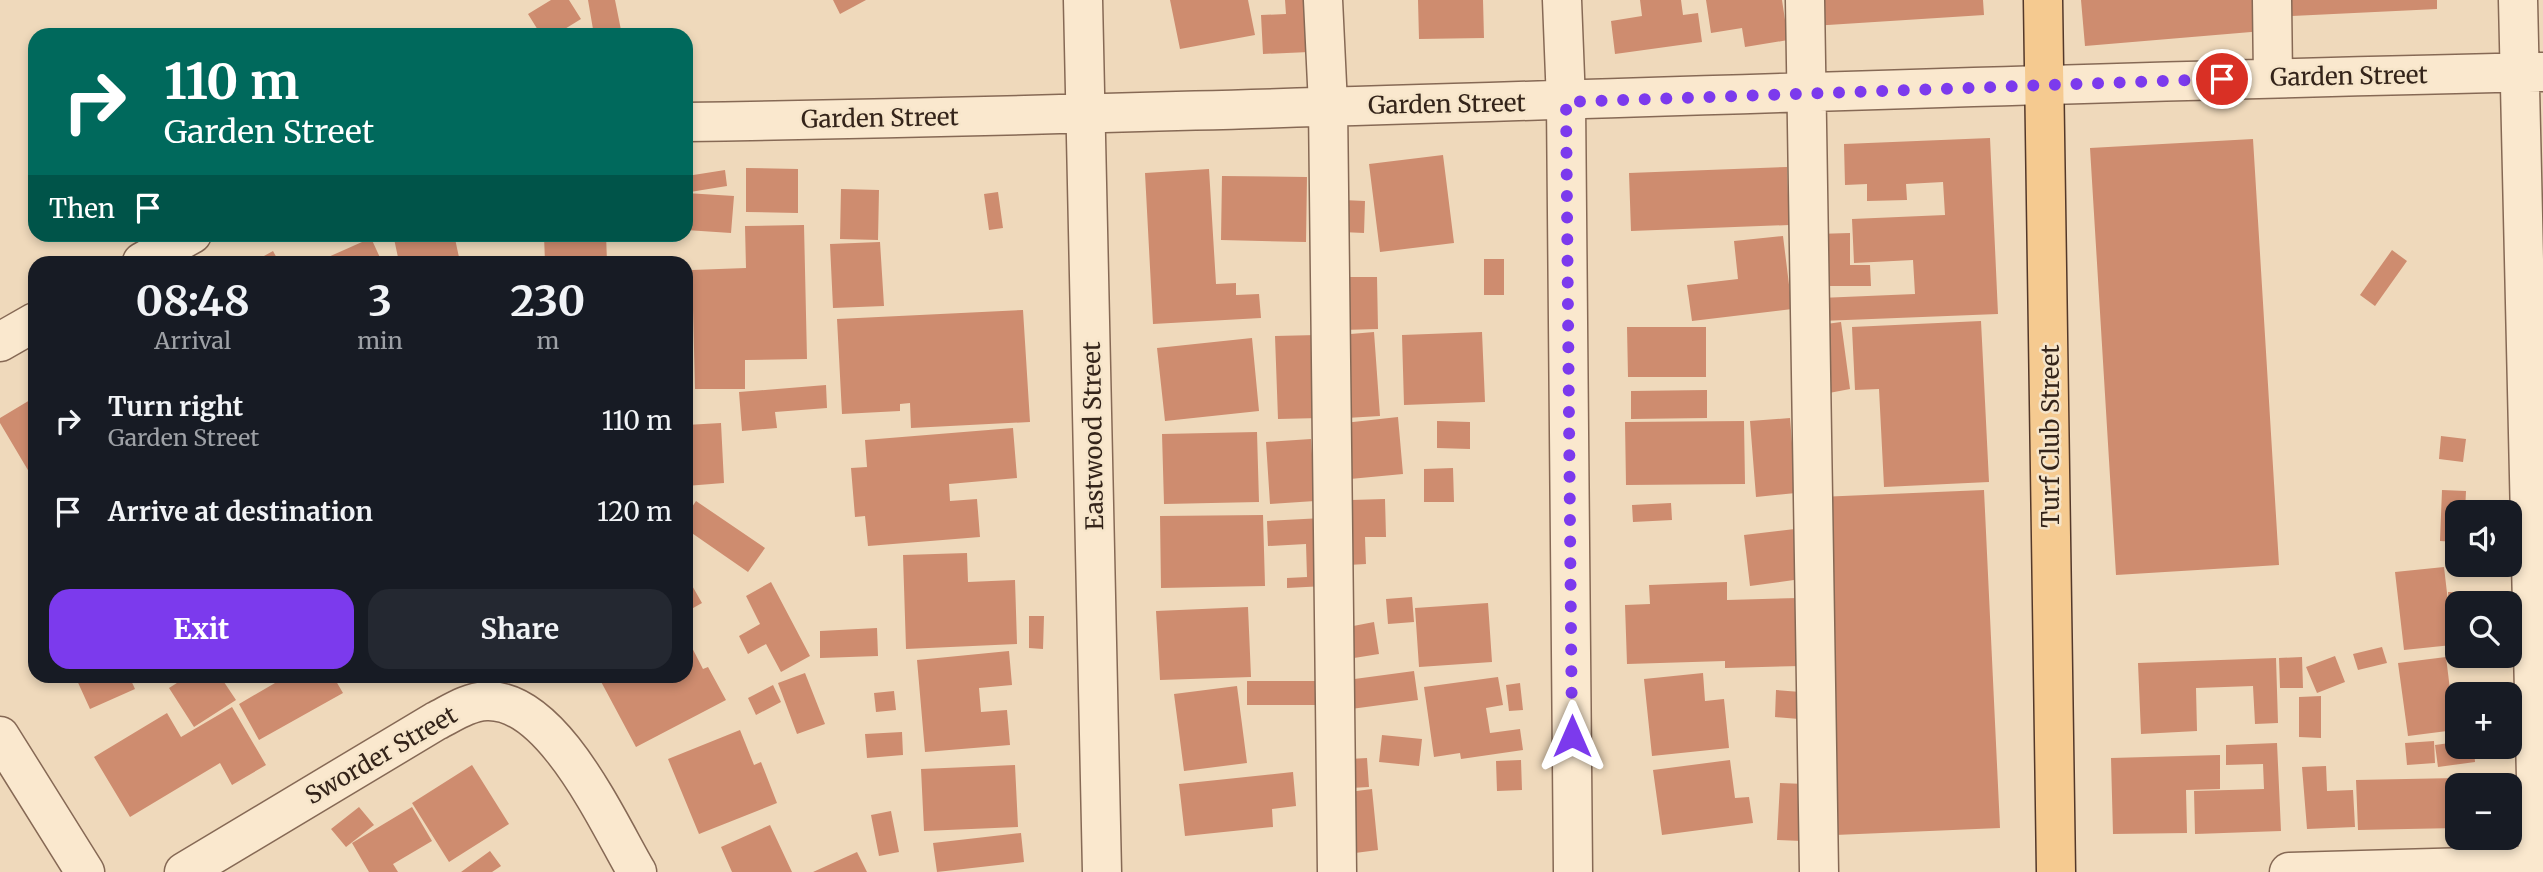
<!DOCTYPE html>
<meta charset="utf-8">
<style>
:root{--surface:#171b24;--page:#242831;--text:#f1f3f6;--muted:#9ea1a6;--accent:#7c3aed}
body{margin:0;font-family:Merriweather,serif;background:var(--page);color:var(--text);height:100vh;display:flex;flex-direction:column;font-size:26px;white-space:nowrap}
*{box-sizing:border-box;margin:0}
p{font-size:23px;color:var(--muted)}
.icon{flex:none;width:38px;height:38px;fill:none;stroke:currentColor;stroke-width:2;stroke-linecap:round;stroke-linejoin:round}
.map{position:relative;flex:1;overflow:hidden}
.sheet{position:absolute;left:28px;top:256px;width:665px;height:427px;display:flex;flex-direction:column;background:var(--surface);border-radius:21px;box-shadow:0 4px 10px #0003}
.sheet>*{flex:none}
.banner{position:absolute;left:28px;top:28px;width:665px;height:214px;border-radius:21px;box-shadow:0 4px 10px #0003;background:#00695c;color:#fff;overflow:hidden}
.tools{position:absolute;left:2445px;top:500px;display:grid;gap:14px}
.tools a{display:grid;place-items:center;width:77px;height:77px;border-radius:14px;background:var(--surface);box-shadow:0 4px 10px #0003;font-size:35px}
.pin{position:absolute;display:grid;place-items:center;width:60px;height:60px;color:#fff;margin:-30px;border:4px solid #fff;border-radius:50%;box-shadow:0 2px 7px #0007}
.me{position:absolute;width:77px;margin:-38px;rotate:0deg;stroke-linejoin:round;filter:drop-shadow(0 0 5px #0008)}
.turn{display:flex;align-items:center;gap:24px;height:147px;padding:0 21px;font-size:32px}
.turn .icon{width:91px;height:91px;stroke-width:2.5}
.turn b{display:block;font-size:49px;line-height:60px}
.then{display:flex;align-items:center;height:66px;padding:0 21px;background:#0003;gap:14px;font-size:26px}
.eta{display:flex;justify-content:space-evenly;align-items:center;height:119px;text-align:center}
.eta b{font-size:42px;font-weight:700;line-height:49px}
.action{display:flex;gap:14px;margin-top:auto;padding:14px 21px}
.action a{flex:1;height:80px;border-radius:21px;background:var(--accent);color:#fff;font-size:28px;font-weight:700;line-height:80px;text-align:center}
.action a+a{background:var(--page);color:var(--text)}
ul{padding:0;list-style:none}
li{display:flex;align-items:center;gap:21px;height:91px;padding:0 21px}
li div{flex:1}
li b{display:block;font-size:26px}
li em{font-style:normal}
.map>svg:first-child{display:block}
.building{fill:#ce8c6f}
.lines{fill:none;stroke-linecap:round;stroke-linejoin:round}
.minor-casing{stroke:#866955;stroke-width:41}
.major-casing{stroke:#53382a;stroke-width:41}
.minor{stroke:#fae8ce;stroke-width:38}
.major{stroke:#f5ca90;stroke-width:38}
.route{stroke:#7c3aed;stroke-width:12;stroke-dasharray:0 21.6}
.labels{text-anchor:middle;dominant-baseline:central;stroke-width:5;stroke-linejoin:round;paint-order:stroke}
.street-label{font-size:24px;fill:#34241a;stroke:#f6e5ca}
</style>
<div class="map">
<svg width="2543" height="872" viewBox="0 0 2543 872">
<rect width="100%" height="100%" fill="#efd9bb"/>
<path class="building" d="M551 0H569L581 19 555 35H541L528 14Z
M588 0H615L622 35H594Z
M833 0H866L840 14Z
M1170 0H1248L1255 35 1180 49Z
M1285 0H1307L1309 52 1263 54 1261 15 1286 14Z
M1418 0H1483L1484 38 1419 39Z
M1640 0H1681L1683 15 1698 13 1702 42 1615 54 1611 21 1642 16Z
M1706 0H1782L1788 40 1745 47 1742 28 1711 33Z
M1811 0H1983L1984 15 1812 26Z
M2081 0H2260L2263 31 2085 46Z
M2291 0H2437V9L2292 16Z
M1990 138 1998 314 1821 321 1820 298 1915 294 1913 260 1854 263 1852 219 1945 215 1943 182 1906 184 1907 200 1867 201V184L1845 185 1844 144Z
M2253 139 2279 565 2116 575 2090 148Z
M1443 155 1454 243 1380 252 1369 164Z
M1787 167 1789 225 1631 231 1629 173Z
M746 168 798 169V213L746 212Z
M1209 169 1216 284 1236 283V295L1259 294 1261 318 1153 324 1145 173Z
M725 170 727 186 690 192 687 176Z
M1222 176 1307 177 1306 242 1221 240Z
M841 189 879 190 878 240 840 239Z
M998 192 1003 228 989 230 984 194Z
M686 193 734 196 731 233 686 230Z
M1343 200 1365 201 1364 233 1342 232Z
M804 225 807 359 745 360V389H695L692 270 746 268 745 226Z
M1850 233V265H1870L1871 286H1817L1816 234Z
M393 234H454L460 262H399Z
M479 234H512V238L479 240Z
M606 234 607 262H545L544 236Z
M1783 236 1792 309 1692 321 1687 285 1738 279 1734 241Z
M371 238 382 262H317Z
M880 242 884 306 833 308 830 244Z
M2392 250 2407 261 2375 306 2360 295Z
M273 251 279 262H256L255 261Z
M1484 259H1504V295H1484Z
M1341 277H1377L1378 329 1342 330Z
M1023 310 1030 422 911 428 910 403 900 404V411L842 414 837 319Z
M1981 321 1989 482 1884 487 1879 389 1855 390 1852 327Z
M1841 322 1850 389 1829 393 1819 325Z
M1627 327H1706V377H1628Z
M1374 332 1380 416 1346 418 1339 335Z
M1482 332 1485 402 1404 405 1402 335Z
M1317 335 1320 418 1278 419 1275 336Z
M1252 338 1259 411 1165 421 1157 348Z
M826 385 827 408 775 412 777 428 742 431 739 392Z
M1707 390V418L1631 419V391Z
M35 397V482L0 423V418Z
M1398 417 1403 474 1350 479 1344 423Z
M1790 418 1796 493 1756 497 1750 421Z
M1437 421 1470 422V449L1437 448Z
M1744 421 1745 484 1626 485 1625 422Z
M721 423 724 483 686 486V425Z
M1013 428 1017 478 949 484 950 501 977 499 980 537 868 546 865 516 855 517 851 468 867 467 865 440Z
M1257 432 1259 502 1164 504 1162 434Z
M2441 436 2466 439 2463 462 2439 459Z
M1311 439 1315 501 1270 504 1266 442Z
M1453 468 1454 502H1424V469Z
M1984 490 2000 828 1835 835 1819 497Z
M2442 490 2466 491 2465 513H2457V542L2440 541Z
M1385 499 1386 537H1365L1366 564 1348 565 1351 500Z
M696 501 765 548 748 572 686 529V516Z
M1671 503 1672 520 1633 522 1632 505Z
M1263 515 1265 586 1161 588 1160 516Z
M1323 518 1325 586 1287 588V578L1307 577 1306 544 1268 546 1267 521Z
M1795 529 1801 579 1750 586 1744 535Z
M967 553 968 582 1015 580 1017 644 906 649 903 555Z
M2444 567 2449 610 2448 592H2463L2464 604H2457V619L2450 620 2452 645 2404 650 2395 572Z
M686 575 702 603 686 612Z
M771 582 810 656 781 672 766 644 748 654 739 636 760 624 746 596Z
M1727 582V600L1798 598 1801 666 1725 668V661L1627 664 1625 605 1650 604 1649 585Z
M1412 597 1414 622 1388 624 1386 599Z
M1488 603 1492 662 1419 667 1415 608Z
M1248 607 1251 677 1160 680 1156 611Z
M1029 616H1044L1043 649 1029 648Z
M1374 622 1379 654 1354 658 1348 627Z
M877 628 878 656 820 658V631Z
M686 636 703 669 708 667 726 700 636 747 598 676H686Z
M2382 647 2387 663 2358 670 2353 654Z
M1009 651 1012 685 979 688 981 712 1007 710 1010 745 925 752 917 660Z
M2335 656 2345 682 2317 693 2306 667Z
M2302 657 2303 688H2280L2279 658Z
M2446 657 2455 730 2408 736 2398 663Z
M2276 658 2278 723 2255 724 2253 686 2196 688 2197 731 2141 734 2138 663Z
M1414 671 1418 700 1351 709 1347 680Z
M805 673 825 724 797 734 778 683Z
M1703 673 1705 701 1724 699 1729 748 1652 756 1644 679Z
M75 676H129L135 689 90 709Z
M188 676H220L236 700 194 727 169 688Z
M270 676H333L343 693 259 740 239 704 275 683Z
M1498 677 1503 705 1486 708 1490 733 1520 729 1523 750 1461 759 1460 753 1434 757 1424 687Z
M1247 681H1324L1325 705H1247Z
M1520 683 1523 710 1509 711 1506 685Z
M773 685 781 702 756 715 748 698Z
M1237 686 1247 763 1184 771 1174 694Z
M1776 690 1801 692 1799 719 1775 717Z
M894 691 896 710 876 712 874 693Z
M2321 696V738L2299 737V697Z
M232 707 266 765 232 785 220 763 130 817 94 757 167 713 181 737Z
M740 730 754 765 761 762 777 803 699 834 668 759Z
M902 732 903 755 867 758 865 734Z
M1382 735 1422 739 1419 766 1379 762Z
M2434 741 2435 763 2407 765 2405 743Z
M2457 742V747H2474L2475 762 2438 767 2435 745Z
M2277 743 2281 831 2195 834 2194 791 2264 789 2263 764 2226 765V745Z
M2220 755V789L2186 790 2187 833 2113 834 2111 758Z
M1367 758 1369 787 1350 788 1349 759Z
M1521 760 1522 790 1497 791 1496 761Z
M1730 760 1735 798 1749 797 1753 823 1662 835 1653 770Z
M472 765 509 824 449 862 412 803Z
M1015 765 1018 827 924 831 921 769Z
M2326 766 2327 791 2353 790 2355 827 2307 829 2302 767Z
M1293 772 1296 806 1272 809 1273 827 1185 836 1179 784Z
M2457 778V828L2358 830 2356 780Z
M1780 783 1805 784 1802 841 1777 840Z
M1372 789 1378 850 1355 853 1349 792Z
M359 807 374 825 346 847 331 829Z
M412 807 432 841 393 864 398 872H369L352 843Z
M891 811 899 852 879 856 871 815Z
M770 825 792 872H732L721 847Z
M1021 833 1024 862 937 872 933 843Z
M490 851 501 866 492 872H461Z
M857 852 867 872H813Z"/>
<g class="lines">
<g class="minor-casing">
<path id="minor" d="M1083 0 1102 872
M1323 0 1328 105 1337 872
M1562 0 1566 102 1573 872
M1805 0 1819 872
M2272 0 2273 78
M2518 0 2538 865
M686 122C1305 112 1924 85 2543 72
M142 262 192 234
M0 342 35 322
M0 736 85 872
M184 872 436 721C452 713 468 702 486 701 553 698 608 823 637 872
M2289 872 2543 865"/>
</g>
<g class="major-casing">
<path id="major" d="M2043 0 2056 872"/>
</g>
<use href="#minor" class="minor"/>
<use href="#major" class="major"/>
</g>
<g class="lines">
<path class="route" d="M1572 736 1566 102 2222 79"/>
</g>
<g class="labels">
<g class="street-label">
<text transform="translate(2349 76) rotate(-1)">Garden Street</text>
<text transform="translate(1447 104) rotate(-1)">Garden Street</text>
<text transform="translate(880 118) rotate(-1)">Garden Street</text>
<text transform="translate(1093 436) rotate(-91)">Eastwood Street</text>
<text transform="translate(2050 436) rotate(-90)">Turf Club Street</text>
<text transform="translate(381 755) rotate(-30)">Sworder Street</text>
</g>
</g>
</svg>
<div class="tools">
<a><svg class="icon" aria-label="sound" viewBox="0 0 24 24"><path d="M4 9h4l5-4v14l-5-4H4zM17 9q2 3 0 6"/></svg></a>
<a><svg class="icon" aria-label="search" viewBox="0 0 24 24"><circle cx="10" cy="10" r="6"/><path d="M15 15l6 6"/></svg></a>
<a>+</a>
<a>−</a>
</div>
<div class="pin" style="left:2222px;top:79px;background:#d93025"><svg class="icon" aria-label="arrive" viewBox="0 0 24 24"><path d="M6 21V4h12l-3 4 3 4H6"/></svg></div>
<svg class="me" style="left:1572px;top:736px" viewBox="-20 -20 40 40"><path d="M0-17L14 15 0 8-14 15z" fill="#7c3aed" stroke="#fff" stroke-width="4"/></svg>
<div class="banner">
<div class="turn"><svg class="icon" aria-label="right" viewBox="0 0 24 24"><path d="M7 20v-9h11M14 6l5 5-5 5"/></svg><div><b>110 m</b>Garden Street</div></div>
<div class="then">Then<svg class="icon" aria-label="arrive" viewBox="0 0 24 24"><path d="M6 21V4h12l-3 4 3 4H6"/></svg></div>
</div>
<section class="sheet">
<div class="eta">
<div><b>08:48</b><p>Arrival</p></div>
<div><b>3</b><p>min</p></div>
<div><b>230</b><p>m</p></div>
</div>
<ul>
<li><svg class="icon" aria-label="right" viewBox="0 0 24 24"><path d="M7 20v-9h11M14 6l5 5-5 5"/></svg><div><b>Turn right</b><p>Garden Street</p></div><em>110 m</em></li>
<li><svg class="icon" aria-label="arrive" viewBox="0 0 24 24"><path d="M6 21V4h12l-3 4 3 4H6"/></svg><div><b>Arrive at destination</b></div><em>120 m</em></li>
</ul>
<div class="action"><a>Exit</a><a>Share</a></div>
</section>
</div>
